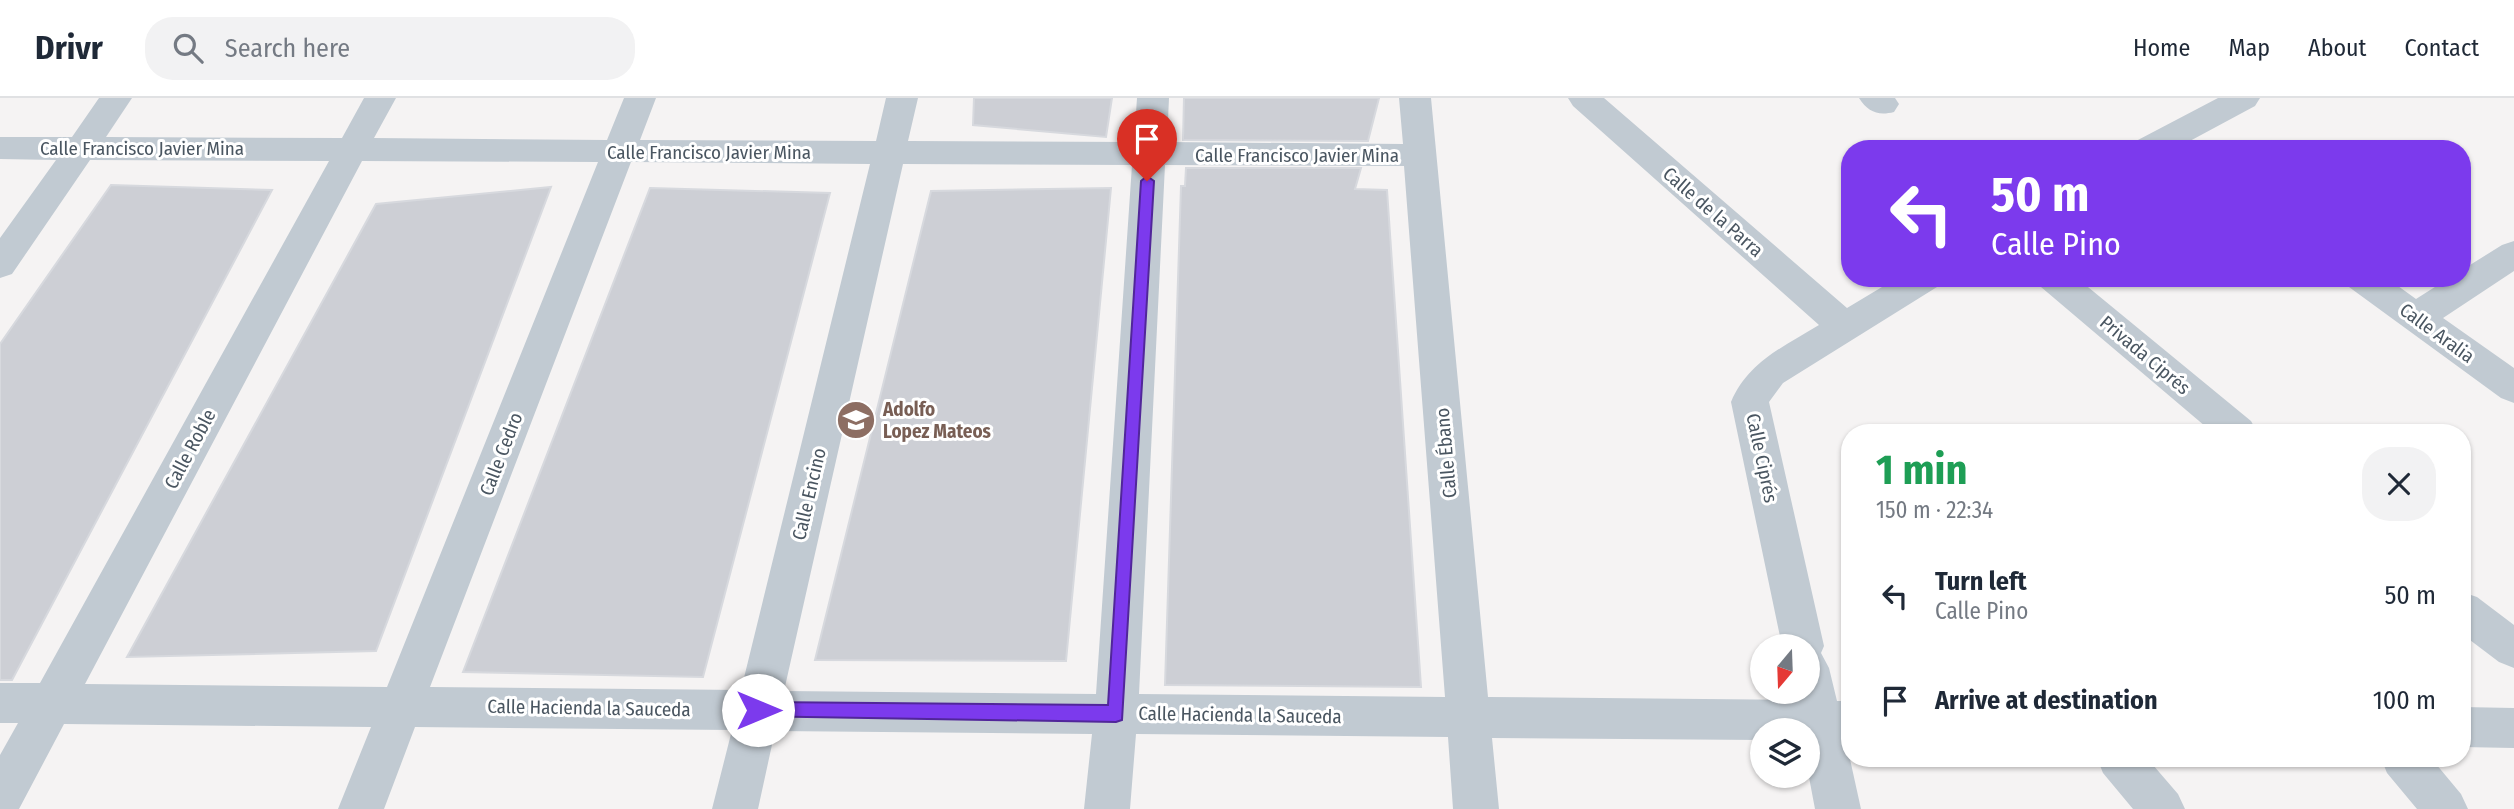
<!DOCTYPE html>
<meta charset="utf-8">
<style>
:root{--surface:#fff;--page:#f2f2f3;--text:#1f2937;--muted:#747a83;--line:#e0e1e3}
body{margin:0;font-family:"Fira Sans Condensed",sans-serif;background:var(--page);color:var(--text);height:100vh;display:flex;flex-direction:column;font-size:26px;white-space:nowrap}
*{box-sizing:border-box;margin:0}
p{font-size:23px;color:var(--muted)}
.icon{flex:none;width:38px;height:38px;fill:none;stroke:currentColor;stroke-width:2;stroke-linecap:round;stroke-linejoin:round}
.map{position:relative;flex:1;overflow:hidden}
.panel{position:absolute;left:1841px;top:326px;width:630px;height:343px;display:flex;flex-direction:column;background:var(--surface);border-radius:28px;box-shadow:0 2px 5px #0004}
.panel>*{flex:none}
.guide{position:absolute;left:1841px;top:42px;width:630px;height:147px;border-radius:28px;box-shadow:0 2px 5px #0004;background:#7c3aed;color:#fff;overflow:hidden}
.needle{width:46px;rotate:199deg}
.buttons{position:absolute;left:1750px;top:536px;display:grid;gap:14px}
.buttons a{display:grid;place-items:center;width:70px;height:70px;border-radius:50%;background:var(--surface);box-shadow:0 2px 5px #0004;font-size:35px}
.pin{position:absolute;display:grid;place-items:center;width:60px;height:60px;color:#fff;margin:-72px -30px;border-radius:50% 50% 50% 0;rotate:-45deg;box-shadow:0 0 7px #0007}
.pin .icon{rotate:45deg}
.me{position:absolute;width:77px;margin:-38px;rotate:90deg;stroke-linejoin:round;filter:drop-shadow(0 0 5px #0008)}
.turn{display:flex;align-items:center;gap:24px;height:147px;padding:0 35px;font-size:32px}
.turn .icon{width:91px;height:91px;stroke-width:2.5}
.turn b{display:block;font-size:49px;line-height:60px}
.round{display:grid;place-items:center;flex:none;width:74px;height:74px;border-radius:28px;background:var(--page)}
.head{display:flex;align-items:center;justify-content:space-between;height:119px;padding:0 35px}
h1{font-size:42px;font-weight:700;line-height:52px;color:#1e9e55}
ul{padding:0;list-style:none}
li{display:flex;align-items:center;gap:21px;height:105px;padding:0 35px}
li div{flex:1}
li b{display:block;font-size:26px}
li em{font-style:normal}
header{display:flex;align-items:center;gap:42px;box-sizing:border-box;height:98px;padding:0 35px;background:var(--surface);border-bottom:2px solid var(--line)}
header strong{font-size:33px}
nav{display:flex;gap:38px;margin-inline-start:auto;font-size:24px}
.search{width:490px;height:63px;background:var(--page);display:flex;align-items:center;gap:18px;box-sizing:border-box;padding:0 24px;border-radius:28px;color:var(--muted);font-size:26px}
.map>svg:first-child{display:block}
.building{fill:#cdcfd5;stroke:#d7d9de;stroke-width:2}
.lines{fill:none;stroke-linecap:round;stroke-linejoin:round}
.street{fill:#c1cad2;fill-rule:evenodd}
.route{fill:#7c3aed;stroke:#51269a;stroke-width:2}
.labels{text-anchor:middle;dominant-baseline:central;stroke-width:6;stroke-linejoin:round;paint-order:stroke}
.street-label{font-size:19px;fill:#4a5661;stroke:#fff}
.education-label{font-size:19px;font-weight:bold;fill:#785e54;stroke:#fff;text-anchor:start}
</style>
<header>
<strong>Drivr</strong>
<div class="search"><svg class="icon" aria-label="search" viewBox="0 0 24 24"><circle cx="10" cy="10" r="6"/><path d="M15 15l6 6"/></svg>Search here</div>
<nav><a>Home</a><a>Map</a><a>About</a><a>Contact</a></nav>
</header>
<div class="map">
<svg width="2514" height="711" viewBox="0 0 2514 711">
<rect width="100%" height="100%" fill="#f5f3f3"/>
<path class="building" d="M974 0H1112L1106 39 973 27Z
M1184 0H1379L1368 43 1183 42Z
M1186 70H1361L1355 91 1387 92 1421 589 1165 587 1181 88H1185Z
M111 87 272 92 12 582H0V246Z
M551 89 376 553 127 559 376 106Z
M650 90 830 95 703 579 463 574Z
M1111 90 1066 563 815 562 931 93Z"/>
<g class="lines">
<path class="street" d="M99 0H132L106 39 342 40 364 0H396L374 40 607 42 624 0H656L640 42 876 43 886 0H918L908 43 1134 44 1137 0H1169L1167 44 1403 46 1399 0H1431L1488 599 1793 602 1791 593H1808V548H1782L1731 304C1748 264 1783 249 1819 227L1573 8 1568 0H1604L1847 210 1897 180H1942L1937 189 1783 285 1769 304 1824 548 1821 555 1829 570 1837 603H1850V643H1846L1861 711H1815L1808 674V632H1762V642L1492 640 1499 711H1453L1448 639 1136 636 1130 711H1084L1092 636 775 633 758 711H712L732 632 415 629 384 711H338L371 629 64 626 19 711H0V657L18 625H0V585H40L329 63 90 62 12 176 0 180V140L56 62 0 61V39H72ZM362 63 598 64 387 589 85 586ZM631 64 870 66 741 592 430 589ZM903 66 1132 67 1096 596 784 593ZM1165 67 1404 68 1445 599 1139 596Z
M1859 0H1895L1899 6 1894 14C1878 18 1868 14 1859 0Z
M2218 0H2260L2255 8 2175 51H2132L2136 43Z
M2514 143V173L2443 220 2514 270V305L2501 300 2349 189 2344 180H2387L2416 201 2449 180H2462V172L2502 147Z
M2036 180H2077L2251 323 2257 334H2212L2041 189Z
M2462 494 2477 499 2514 527V570L2499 564 2462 536Z
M2462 609 2514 610V650L2462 649Z
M2097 660H2147L2178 696 2185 711H2133L2103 675Z
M2381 660H2431L2461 696 2468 711H2417L2387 675Z"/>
</g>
<path class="route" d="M1147 78 1154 83 1122 622 1116 624 752 618 749 612 752 606 758 604 1108 607 1141 83Z"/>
<defs>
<g id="school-disc" transform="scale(2.0125)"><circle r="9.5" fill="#8d6e63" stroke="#fff"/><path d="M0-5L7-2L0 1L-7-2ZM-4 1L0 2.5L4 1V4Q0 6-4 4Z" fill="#fff"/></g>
</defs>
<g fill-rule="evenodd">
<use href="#school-disc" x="856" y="322"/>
</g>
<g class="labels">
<g class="street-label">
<text x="142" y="50">Calle Francisco Javier Mina</text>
<text x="709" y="54">Calle Francisco Javier Mina</text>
<text x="1297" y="57">Calle Francisco Javier Mina</text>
<text transform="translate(1713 114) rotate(41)">Calle de la Parra</text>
<text transform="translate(2437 235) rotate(36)">Calle Aralia</text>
<text transform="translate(2145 257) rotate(40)">Privada Ciprés</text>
<text transform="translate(190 351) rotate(-62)">Calle Roble</text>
<text transform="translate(1446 355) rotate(-95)">Calle Ébano</text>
<text transform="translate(501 356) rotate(-69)">Calle Cedro</text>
<text transform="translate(1762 360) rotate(78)">Calle Ciprés</text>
<text transform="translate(809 396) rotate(-77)">Calle Encino</text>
<text transform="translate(589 610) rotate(1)">Calle Hacienda la Sauceda</text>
<text transform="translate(1240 617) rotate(1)">Calle Hacienda la Sauceda</text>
</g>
<g class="education-label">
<text x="883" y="311">Adolfo<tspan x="883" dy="22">Lopez Mateos</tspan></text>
</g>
</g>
</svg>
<div class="buttons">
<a><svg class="needle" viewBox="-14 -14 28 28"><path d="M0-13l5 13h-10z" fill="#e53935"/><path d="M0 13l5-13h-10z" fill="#747a83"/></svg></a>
<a><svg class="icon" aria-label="layers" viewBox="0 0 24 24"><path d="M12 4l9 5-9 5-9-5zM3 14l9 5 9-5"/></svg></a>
</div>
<div class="pin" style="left:1147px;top:83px;background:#d93025"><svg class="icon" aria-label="arrive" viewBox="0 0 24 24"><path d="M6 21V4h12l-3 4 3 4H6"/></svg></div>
<svg class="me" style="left:758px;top:612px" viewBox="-20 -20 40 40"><circle r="19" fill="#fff"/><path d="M0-13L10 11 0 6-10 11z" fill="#7c3aed"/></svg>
<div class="guide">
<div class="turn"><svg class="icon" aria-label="left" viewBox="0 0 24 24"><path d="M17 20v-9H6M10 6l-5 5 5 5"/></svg><div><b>50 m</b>Calle Pino</div></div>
</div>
<section class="panel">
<div class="head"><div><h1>1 min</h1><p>150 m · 22:34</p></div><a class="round"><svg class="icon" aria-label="close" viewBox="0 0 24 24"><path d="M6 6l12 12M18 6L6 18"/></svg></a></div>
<ul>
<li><svg class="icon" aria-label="left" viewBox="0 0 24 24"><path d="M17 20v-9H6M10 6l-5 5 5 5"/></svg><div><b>Turn left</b><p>Calle Pino</p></div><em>50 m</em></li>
<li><svg class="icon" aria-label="arrive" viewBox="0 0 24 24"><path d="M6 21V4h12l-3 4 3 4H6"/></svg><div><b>Arrive at destination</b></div><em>100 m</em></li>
</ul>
</section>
</div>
